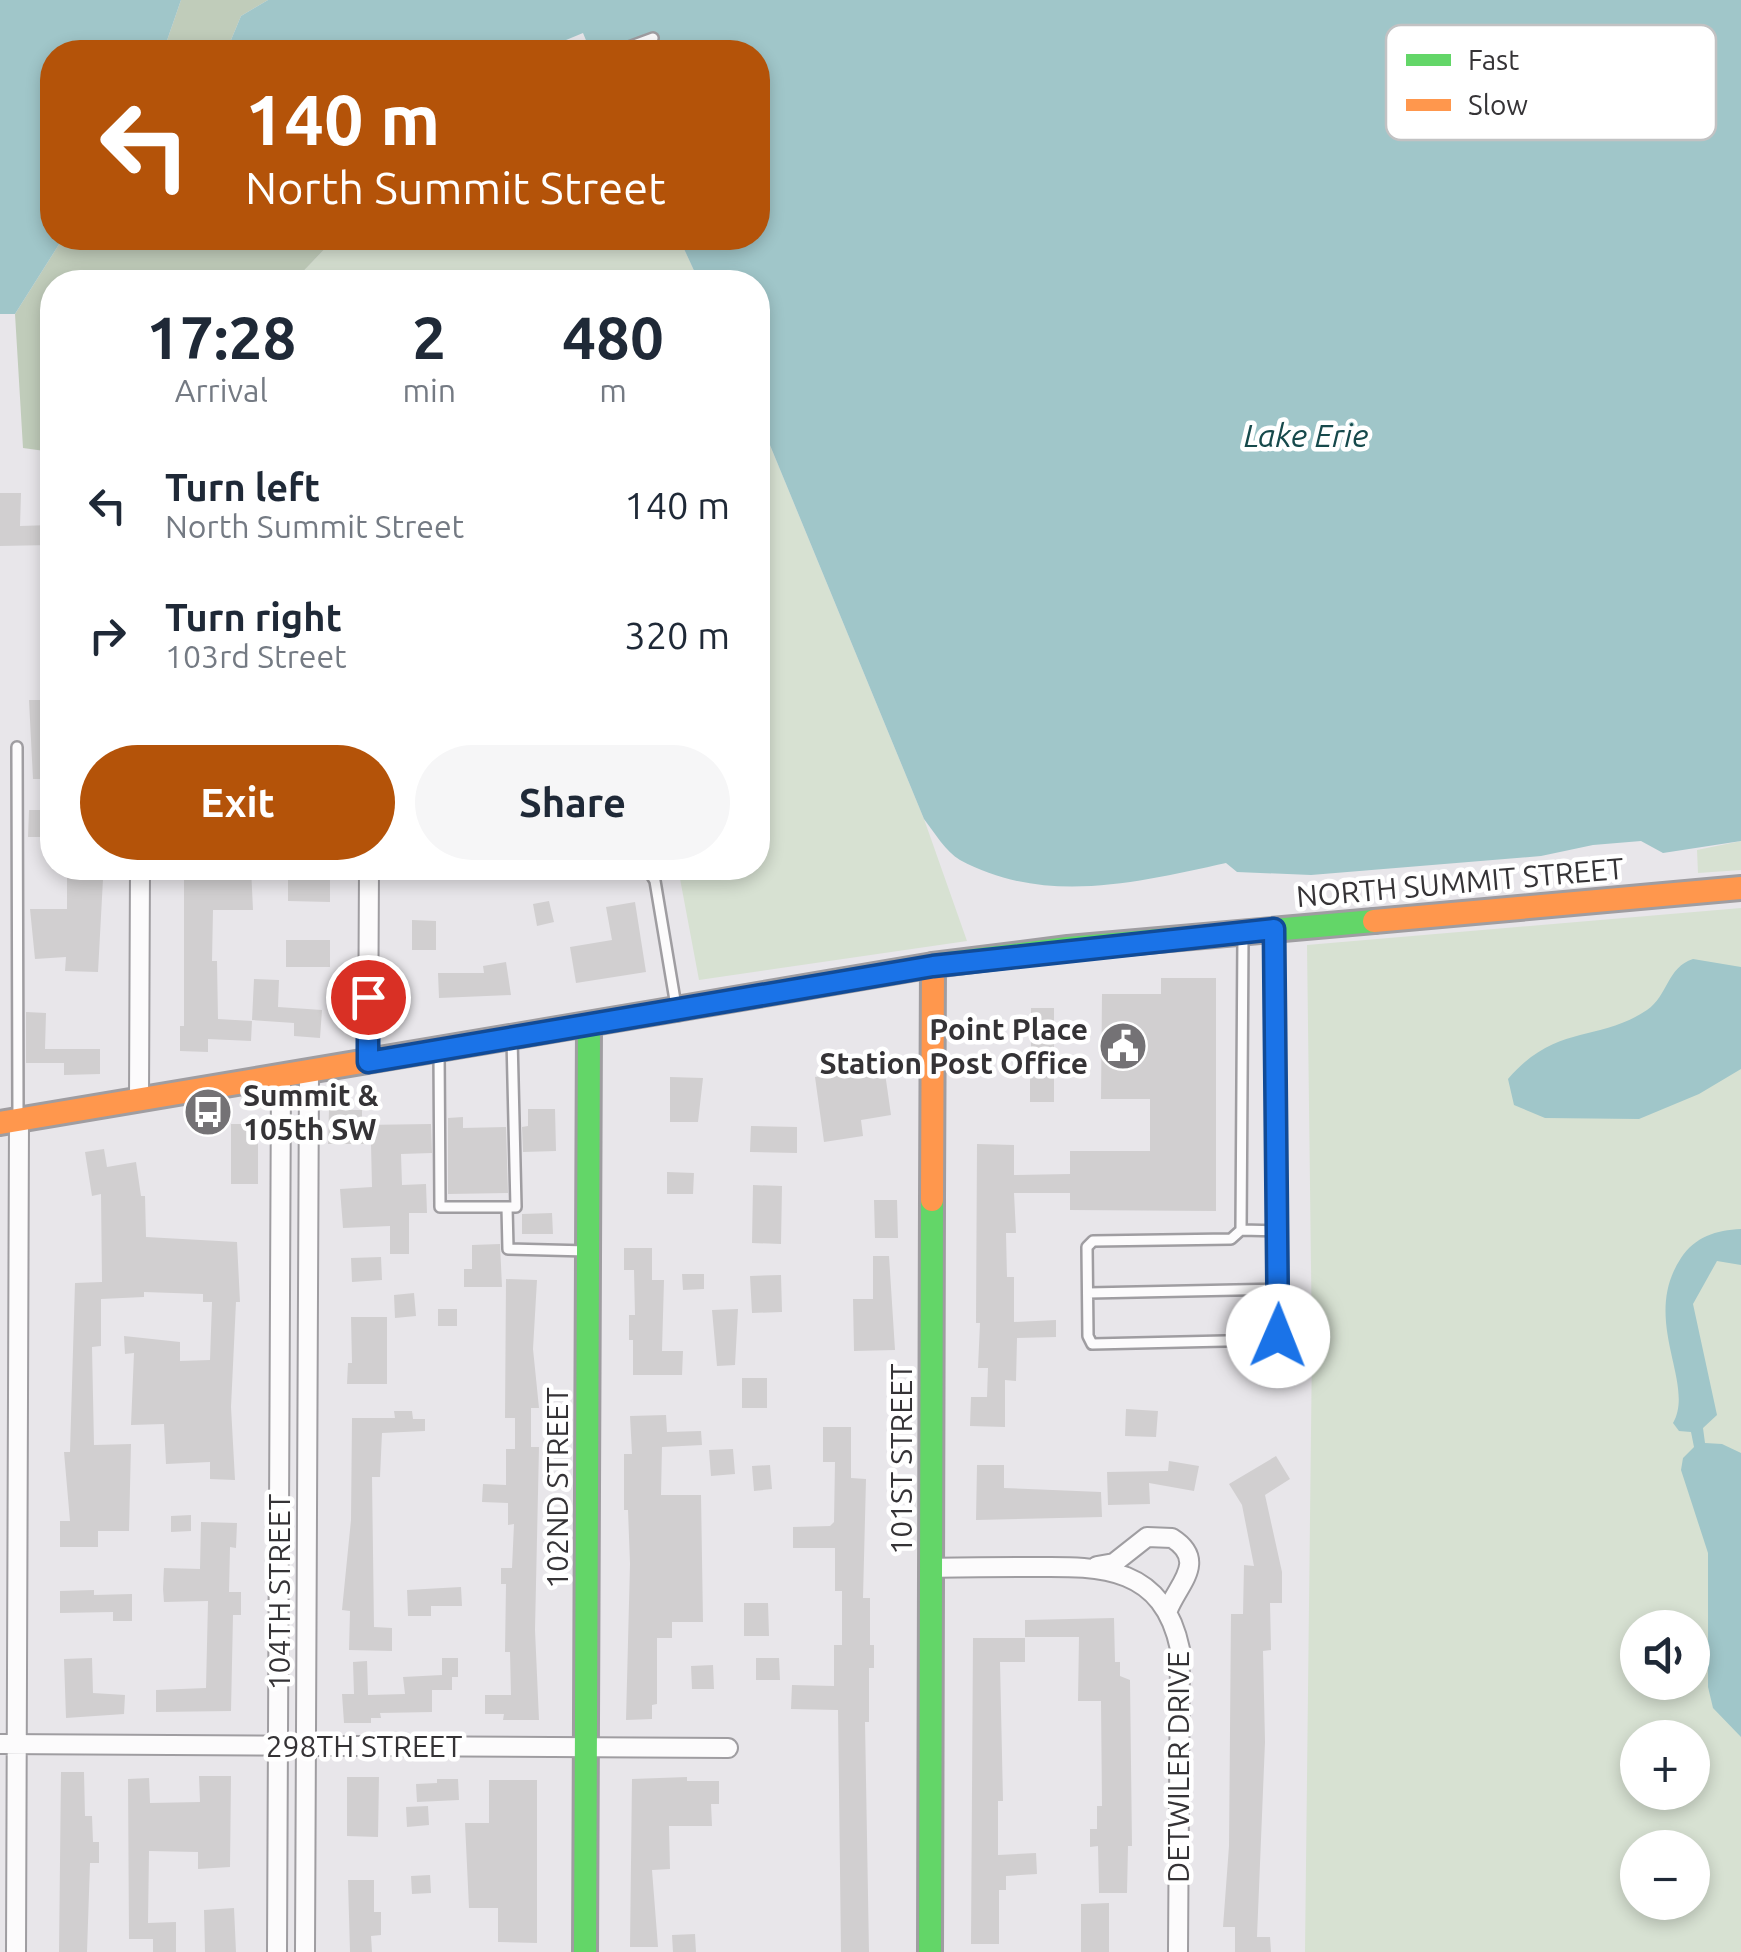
<!DOCTYPE html>
<meta charset="utf-8">
<style>
:root{--surface:#fff;--page:#f6f6f7;--text:#1f2937;--muted:#747a83;--accent:#b45309}
body{margin:0;font-family:Ubuntu,sans-serif;background:var(--page);color:var(--text);height:100vh;display:flex;flex-direction:column;font-size:38px;white-space:nowrap}
*{box-sizing:border-box;margin:0}
p{font-size:32px;color:var(--muted)}
.icon{flex:none;width:55px;height:55px;fill:none;stroke:currentColor;stroke-width:2;stroke-linecap:round;stroke-linejoin:round}
.map{position:relative;flex:1;overflow:hidden}
.side{position:absolute;left:40px;top:270px;width:730px;height:610px;display:flex;flex-direction:column;background:var(--surface);border-radius:40px;box-shadow:0 5px 15px #0003}
.side>*{flex:none}
.banner{position:absolute;left:40px;top:40px;width:730px;height:210px;border-radius:40px;box-shadow:0 5px 15px #0003;background:#b45309;color:#fff;overflow:hidden}
.controls{position:absolute;left:1620px;top:1610px;display:grid;gap:20px}
.controls a{display:grid;place-items:center;width:90px;height:90px;border-radius:50%;background:var(--surface);box-shadow:0 5px 15px #0003;font-size:50px}
.pin{position:absolute;display:grid;place-items:center;width:85px;height:85px;color:#fff;margin:-42px;border:5px solid #fff;border-radius:50%;box-shadow:0 2px 10px #0007}
.me{position:absolute;width:110px;margin:-55px;rotate:1deg;stroke-linejoin:round;filter:drop-shadow(0 0 8px #0008)}
.turn{display:flex;align-items:center;gap:35px;height:210px;padding:0 40px;font-size:45px}
.turn .icon{width:130px;height:130px;stroke-width:2.5}
.turn b{display:block;font-size:70px;line-height:85px}
.eta{display:flex;justify-content:space-evenly;align-items:center;height:170px;text-align:center}
.eta b{font-size:60px;font-weight:700;line-height:70px}
.action{display:flex;gap:20px;margin-top:auto;padding:20px 40px}
.action a{flex:1;height:115px;border-radius:60px;background:var(--accent);color:#fff;font-size:40px;font-weight:700;line-height:115px;text-align:center}
.action a+a{background:var(--page);color:var(--text)}
ul{padding:0;list-style:none}
li{display:flex;align-items:center;gap:30px;height:130px;padding:0 40px}
li div{flex:1}
li b{display:block;font-size:38px}
li em{font-style:normal}
.map>svg:first-child{display:block}
.green{fill:#d7e1d2;fill-rule:evenodd}
.forest{fill:#c0ccba}
.water{fill:#a0c6c9}
.building{fill:#d1cfd0}
.lines{fill:none;stroke-linecap:round;stroke-linejoin:round}
.lane-casing{stroke:#9f9da1;stroke-width:14}
.street-casing{stroke:#9f9da1;stroke-width:22}
.fast-casing{stroke:#9f9da1;stroke-width:28}
.slow-casing{stroke:#9f9da1;stroke-width:28}
.lane{stroke:#fcfbfc;stroke-width:9}
.street{stroke:#fcfbfc;stroke-width:18}
.fast{stroke:#63d668;stroke-width:22}
.slow{stroke:#ff974d;stroke-width:22}
.route-casing{stroke:#114b97;stroke-width:25}
.route{stroke:#1a73e8;stroke-width:18}
.labels{text-anchor:middle;dominant-baseline:central;stroke-width:9;stroke-linejoin:round;paint-order:stroke}
.street-label{font-size:30px;fill:#353336;stroke:#fff}
.poi-label{font-size:30px;font-weight:bold;fill:#353336;stroke:#fff;text-anchor:end}
.water-label{font-size:32px;font-style:italic;fill:#16494b;stroke:#fff}
.key{fill:#fff;stroke:#c2c2c3;stroke-width:2.5}
.key-label{font-size:28px;fill:#353336}
</style>
<div class="map">
<svg width="1741" height="1952" viewBox="0 0 1741 1952">
<rect width="100%" height="100%" fill="#e8e6ea"/>
<path class="green" d="M335 238H679L697 277 685 282H293Z
M758 416 924 819 967 941 699 980 678 868H758Z
M1741 841V870L1698 873 1697 850Z
M1741 908V1952H1305L1312 1346 1307 945ZM1638 1628H1692V1682H1638ZM1638 1738H1692V1792H1638ZM1638 1848H1692V1902H1638Z"/>
<path class="forest" d="M181 0H268L241 16 226 52H163Z
M63 238H335L293 282H52V452L23 448 15 314Z"/>
<path class="water" d="M0 0H181L163 52H52V238H63L15 314H0Z
M268 0H1741V841L1663 853 1641 841 1593 845 1541 856 1311 875 1237 872 1226 863C1139 882 1045 906 960 860 946 852 934 832 924 819L758 416V282H685L697 277 679 238H758V52H572L588 45 583 33 537 52H226L241 16Z
M1693 959 1741 967V1069L1699 1094 1639 1119 1545 1118 1514 1105 1508 1079C1556 1023 1598 1043 1647 1010 1668 996 1667 967 1693 959Z
M1741 1229V1265L1717 1261 1693 1304 1717 1415 1703 1428 1705 1443 1722 1444 1741 1453V1737L1713 1708 1708 1687V1553L1681 1470 1683 1458 1694 1447 1691 1432 1679 1431 1673 1423C1696 1383 1640 1320 1681 1258 1695 1237 1716 1230 1741 1229Z"/>
<path class="building" d="M0 493H21L20 526 51 525V545L0 546Z
M29 700H48L50 779H33Z
M29 810H46V837H28Z
M184 868H251L253 910H213L212 961H217L218 1019 252 1021 251 1041 208 1039V1052L180 1051V1026H184Z
M67 878 103 879 98 972 65 971 66 957 35 959 30 909H67Z
M288 878H330V902L288 901Z
M549 901 554 922 537 926 533 904Z
M635 902 646 972 576 983 570 947 612 940 606 907Z
M412 920 436 921V950H412Z
M286 940H330V967H286Z
M506 962 511 995 439 998 438 973H484L483 966Z
M1161 978H1216V1211L1070 1210V1193H1014L1016 1233H1006L1007 1277H1014V1322L1056 1320V1337L1017 1338 1016 1381 1005 1380V1427L970 1426 971 1397H987L988 1368H978L980 1323H976L977 1144 1014 1145V1175L1070 1174V1151H1150V1099H1101L1102 994H1161Z
M254 979 279 980 278 1007 322 1010 320 1038 294 1036V1023L252 1020Z
M1031 1008H1054V1102H1030V1070H1020V1053H1031Z
M26 1012 46 1013 45 1049H100V1074L64 1075V1063H26Z
M884 1066 891 1115 861 1120 863 1136 824 1142 815 1077Z
M670 1077 703 1078 698 1122H670Z
M528 1109H555L556 1151 523 1152 522 1127 528 1126Z
M329 1110H362V1125L431 1124 432 1153 401 1154 402 1185 426 1184 427 1213H409V1254H390V1226L343 1228 340 1189 372 1187 371 1144H328Z
M463 1117V1128L506 1127 508 1193 448 1194V1118Z
M231 1124H258V1184H231Z
M751 1126 797 1127V1153L750 1152Z
M104 1149 107 1167 136 1162 141 1196H145L146 1237 237 1242 240 1302H236L231 1407 235 1480 210 1479V1462L166 1464 164 1424 131 1425 134 1353 125 1354 124 1336 180 1342V1361L210 1360 212 1302H203V1294L144 1292V1297L101 1299V1346L92 1347 94 1445 131 1444 129 1531H98V1547H60V1521H70L64 1452H70L75 1283 102 1282 101 1194 92 1196 85 1152Z
M667 1172 694 1173 693 1194H667Z
M753 1185 782 1186 781 1244 752 1243Z
M874 1200H897L898 1238H875Z
M552 1213 553 1234H522V1214Z
M500 1244 502 1287H464V1269H472V1245Z
M624 1248H652V1280H664L662 1351H683L682 1375H633V1340H629V1315H635L634 1270H624Z
M873 1256H889L895 1350 854 1351 853 1299H873Z
M381 1257 382 1280 352 1282 351 1258Z
M682 1274H704V1289L683 1290Z
M781 1275 782 1312 752 1313 750 1276Z
M506 1279 537 1280 533 1349 539 1408H531V1447H539L535 1630 539 1720H503L504 1714H485V1695H511L510 1652H505L506 1584H501V1568H512L514 1524 508 1525V1503L482 1502 483 1484 506 1485V1449H515V1418H505Z
M414 1293 416 1316 395 1318 394 1295Z
M438 1309H457V1326H438Z
M738 1309 735 1365 717 1366 712 1310Z
M351 1317H387V1384H347L348 1363H352Z
M742 1378H767V1408H742Z
M1126 1409 1158 1411 1156 1437 1125 1436Z
M394 1411H412L413 1419H425V1431L382 1433 380 1477H372L374 1627 392 1628V1651L349 1650 350 1611 342 1610 351 1520 352 1418H395Z
M666 1415 667 1432 701 1431 702 1445 662 1447 661 1495H701L703 1622H672V1638H657V1704L652 1705V1719L626 1720 630 1564 628 1510H624V1454H632L630 1416Z
M823 1427H851V1478L866 1479 863 1598H870V1645H874V1668H869V1722H865L869 1952H841L838 1710 791 1709 792 1685 834 1686V1645H842V1591H835V1548H793V1527L830 1526 834 1522 835 1462H823Z
M733 1449 735 1474 711 1476 709 1450Z
M1276 1456 1290 1479 1265 1495 1282 1572V1603H1270L1271 1650 1263 1651 1265 1742 1257 1937H1270L1271 1952H1235V1927H1223L1229 1846 1231 1614H1243L1244 1565 1254 1566 1242 1505 1229 1484Z
M1169 1461 1199 1466 1194 1491 1149 1483 1150 1504 1108 1505 1107 1472 1168 1471Z
M770 1465 772 1489 754 1491 752 1466Z
M977 1465H1004V1488L1101 1492 1102 1517 976 1520Z
M191 1515V1531L171 1532V1516Z
M201 1522 237 1523 236 1548 230 1547 229 1592H241V1615H233L231 1711 156 1712V1690L206 1688 208 1601 164 1602 163 1589 164 1568 200 1569Z
M461 1587 462 1606H431V1616H408L407 1590Z
M94 1590V1595L132 1594V1621H113V1612L60 1613V1591Z
M744 1603H768L769 1636H744Z
M1114 1618 1115 1662H1120V1676L1130 1680 1132 1846H1128L1127 1893H1099L1098 1846 1090 1847V1829H1097V1806H1102L1101 1701H1078L1079 1637H1025V1620Z
M973 1638H1025V1662H1000L1003 1801H998V1855L1036 1853 1037 1874 1006 1876V1890H999V1944H971Z
M92 1658 93 1693 125 1695 124 1714 66 1718 64 1659Z
M442 1658H458V1677H452V1690H432V1712L380 1713 381 1718H371V1723H344L342 1694H354L353 1662 367 1661 368 1695 405 1694 403 1677 442 1675Z
M756 1658H779L780 1680H756Z
M713 1665 714 1689H692L691 1666Z
M61 1772H84L85 1816H92L93 1842H99V1863H90L87 1952H59Z
M199 1776H231L230 1867 198 1869V1852L149 1851 148 1923 176 1922V1952H153V1939H129L128 1779 149 1778 150 1803 200 1802Z
M347 1777H379L378 1837 347 1836Z
M687 1777V1781H719V1804H711L712 1826H669L670 1869 652 1870 658 1947H630L632 1779Z
M437 1779H458L459 1800 417 1802 416 1784 437 1783Z
M489 1780H537V1943L498 1942V1908H469L465 1823H489Z
M428 1806 429 1825 407 1827 406 1807Z
M430 1875 431 1893 412 1894 411 1876Z
M348 1880H374V1912H381V1935L371 1936 372 1952H350Z
M1109 1903V1952H1081V1904Z
M234 1908 236 1952H205L204 1910Z
M695 1934 696 1952H673L672 1935Z"/>
<g class="lines">
<g class="lane-casing">
<path id="lane" d="M615 52 653 38
M644 52 657 47
M17 747 18 1117
M647 868 655 881 676 1006
M1243 935 1241 1230 1231 1239 1093 1241 1087 1247 1088 1336 1092 1344 1269 1340 1278 1336 1274 932
M439 1050 440 1207H516L512 1038
M507 1207 508 1249 588 1251
M1241 1230 1279 1231
M1088 1293 1279 1289"/>
</g>
<g class="street-casing">
<path id="street" d="M368 1062 369 868
M139 1100 140 868
M1097 1566 1114 1563 1147 1537 1172 1538C1208 1561 1178 1584 1168 1610
M931 1568C965 1567 999 1567 1034 1567 1103 1566 1163 1567 1180 1649L1178 1952
M0 1744 728 1748
M16 1952 19 1120
M277 1952 281 1077
M305 1952 309 1073"/>
</g>
<g class="fast-casing">
<path id="fast" d="M676 1009 933 965 1068 948 1374 921
M585 1952 589 1025
M930 1952 932 1200"/>
</g>
<g class="slow-casing">
<path id="slow" d="M1374 921 1741 888
M0 1123 676 1009
M932 1200 933 965"/>
</g>
<use href="#lane" class="lane"/>
<use href="#street" class="street"/>
<use href="#fast" class="fast"/>
<use href="#slow" class="slow"/>
</g>
<g class="lines">
<g class="route-casing">
<path id="route" d="M368 997V1062L933 966 1274 929 1278 1336"/>
</g>
<use href="#route" class="route"/>
</g>
<defs>
<g id="civic-disc" transform="scale(2.5)"><circle r="9.5" fill="#747275" stroke="#fff"/><path d="M-.6-6.5H3V-4.5H.6V-3L4-1V1h2V6H-6V1h2V-1L-.6-3ZM-1.2 2.5V6h2.4V2.5Z" fill="#fff"/></g>
<g id="bus-disc" transform="scale(2.5)"><circle r="9.5" fill="#747275" stroke="#fff"/><path d="M-5-6H5V4H4V6H2V4H-2V6H-4V4H-5ZM-3.5-4V0h7V-4ZM-3.5 1.2v1.5H-2V1.2ZM2 1.2v1.5H3.5V1.2Z" fill="#fff"/></g>
</defs>
<g fill-rule="evenodd">
<use href="#civic-disc" x="1123" y="1046"/>
<use href="#bus-disc" x="208" y="1112"/>
</g>
<g class="labels">
<g class="street-label">
<text transform="translate(1460 882) rotate(-5)">NORTH SUMMIT STREET</text>
<text transform="translate(901 1459) rotate(-90)">101ST STREET</text>
<text transform="translate(557 1488) rotate(-90)">102ND STREET</text>
<text transform="translate(279 1592) rotate(-90)">104TH STREET</text>
<text x="364" y="1746">298TH STREET</text>
<text transform="translate(1178 1767) rotate(-90)">DETWILER DRIVE</text>
</g>
<g class="poi-label">
<text x="1088" y="1029">Point Place<tspan x="1088" dy="34">Station Post Office</tspan></text>
<text x="243" y="1095" text-anchor="start">Summit &amp;<tspan x="243" dy="34">105th SW</tspan></text>
</g>
<g class="water-label">
<text x="1306" y="435">Lake Erie</text>
</g>
</g>
<rect x="1386" y="25" width="330" height="115" rx="15" class="key"/>
<rect x="1406" y="54" width="45" height="12" fill="#63d668"/>
<rect x="1406" y="99" width="45" height="12" fill="#ff974d"/>
<g class="key-label">
<text x="1468" y="70">Fast</text>
<text x="1468" y="115">Slow</text>
</g>
</svg>
<div class="controls">
<a><svg class="icon" aria-label="sound" viewBox="0 0 24 24"><path d="M4 9h4l5-4v14l-5-4H4zM17 9q2 3 0 6"/></svg></a>
<a>+</a>
<a>−</a>
</div>
<div class="pin" style="left:368px;top:997px;background:#d93025"><svg class="icon" aria-label="arrive" viewBox="0 0 24 24"><path d="M6 21V4h12l-3 4 3 4H6"/></svg></div>
<svg class="me" style="left:1278px;top:1336px" viewBox="-20 -20 40 40"><circle r="19" fill="#fff"/><path d="M0-13L10 11 0 6-10 11z" fill="#1a73e8"/></svg>
<div class="banner">
<div class="turn"><svg class="icon" aria-label="left" viewBox="0 0 24 24"><path d="M17 20v-9H6M10 6l-5 5 5 5"/></svg><div><b>140 m</b>North Summit Street</div></div>
</div>
<section class="side">
<div class="eta">
<div><b>17:28</b><p>Arrival</p></div>
<div><b>2</b><p>min</p></div>
<div><b>480</b><p>m</p></div>
</div>
<ul>
<li><svg class="icon" aria-label="left" viewBox="0 0 24 24"><path d="M17 20v-9H6M10 6l-5 5 5 5"/></svg><div><b>Turn left</b><p>North Summit Street</p></div><em>140 m</em></li>
<li><svg class="icon" aria-label="right" viewBox="0 0 24 24"><path d="M7 20v-9h11M14 6l5 5-5 5"/></svg><div><b>Turn right</b><p>103rd Street</p></div><em>320 m</em></li>
</ul>
<div class="action"><a>Exit</a><a>Share</a></div>
</section>
</div>
